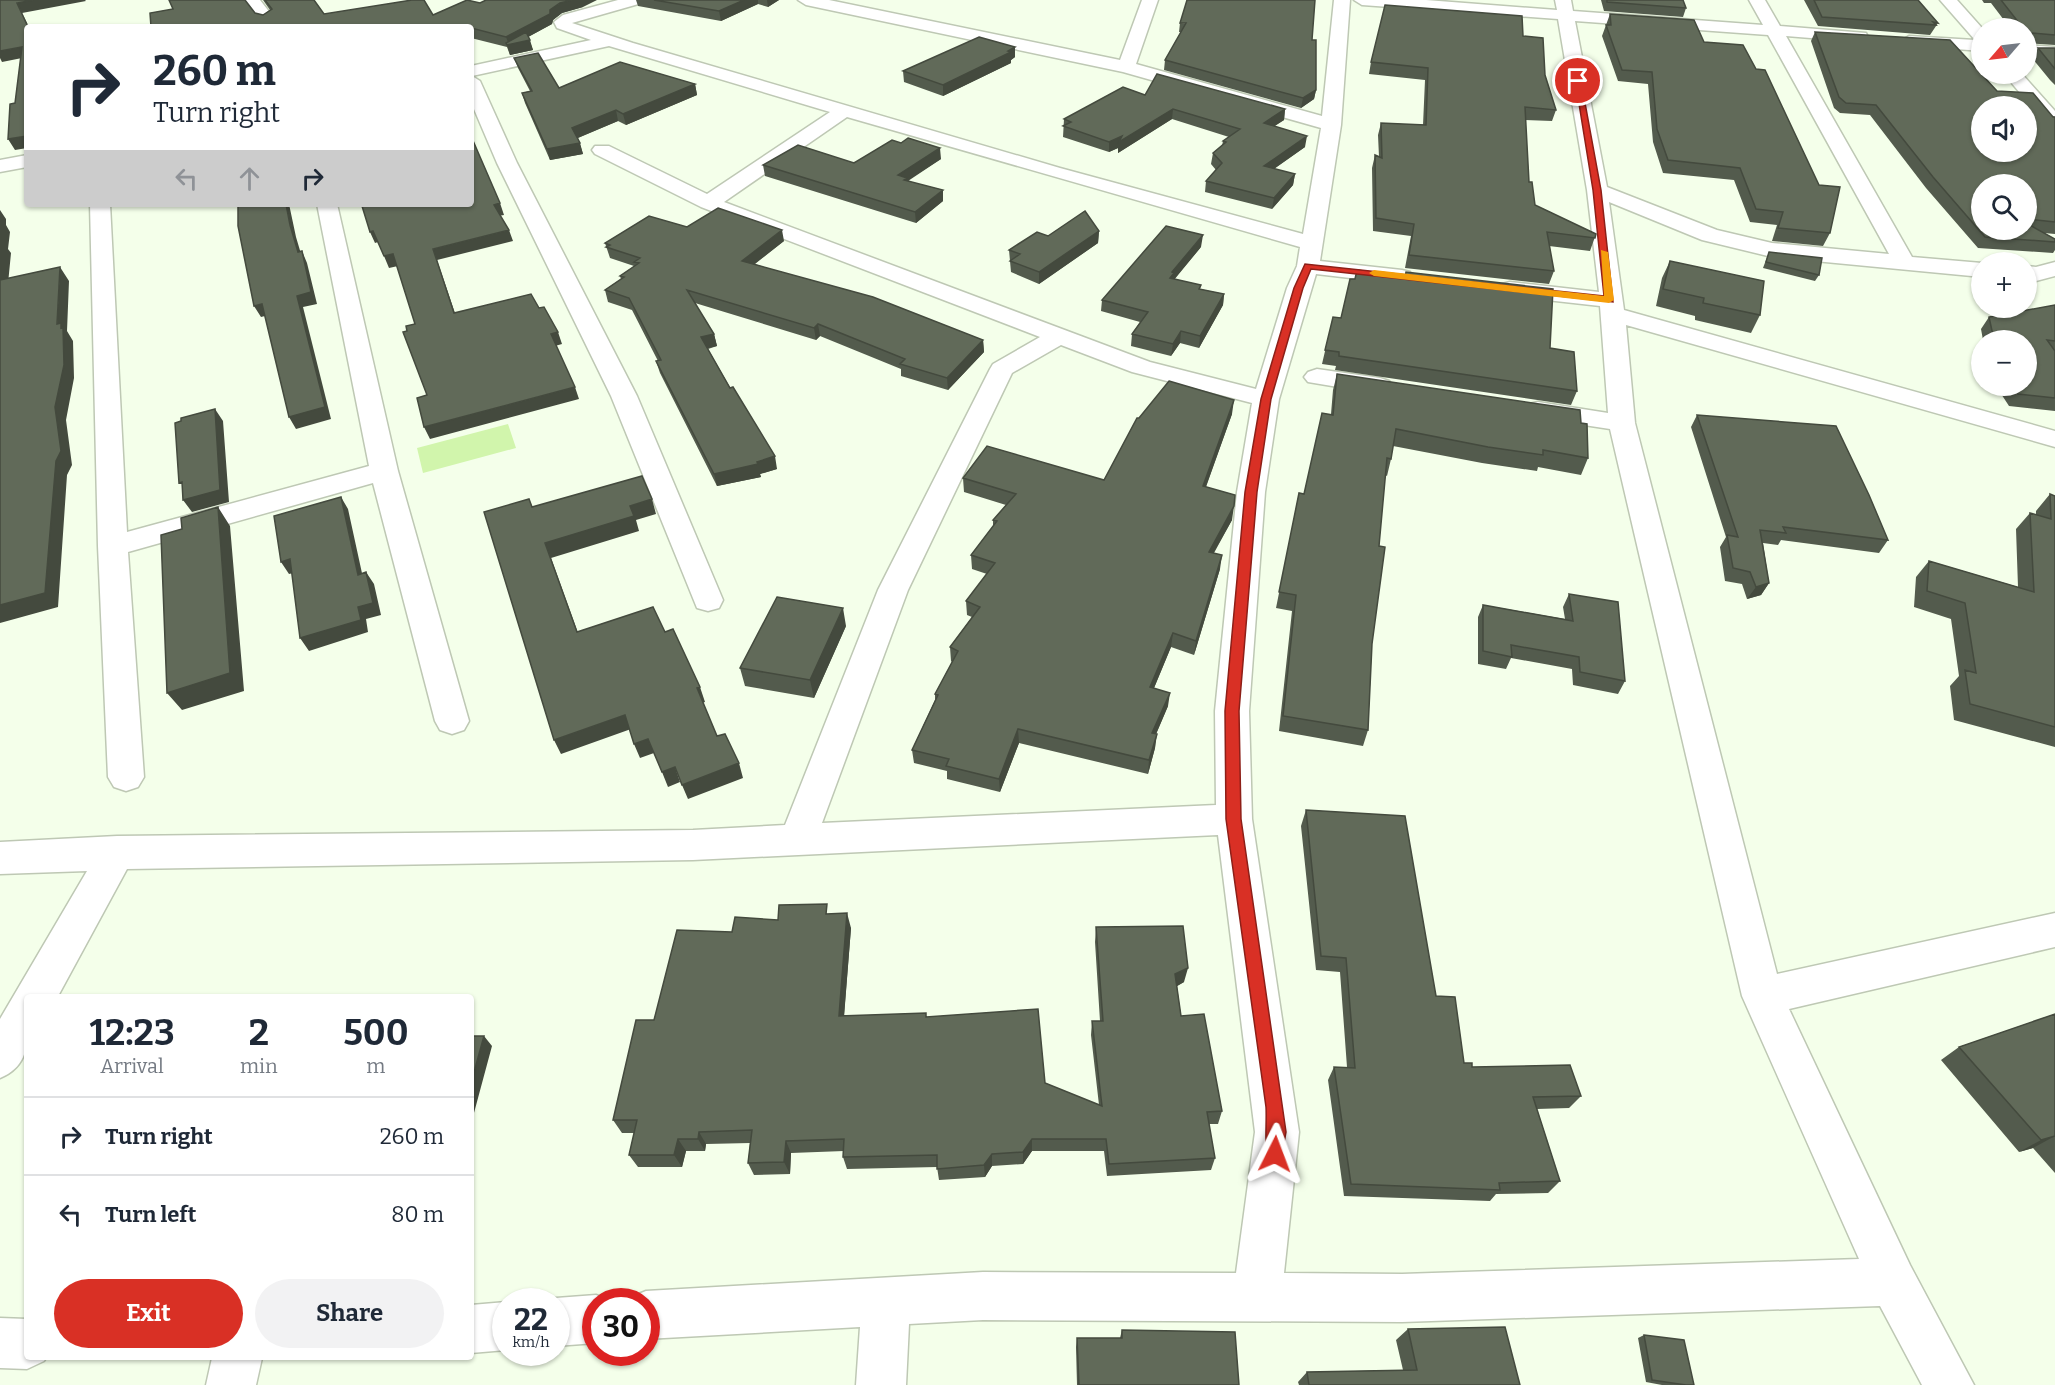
<!DOCTYPE html>
<meta charset="utf-8">
<style>
:root{--surface:#fff;--page:#f2f2f3;--text:#1f2937;--muted:#747a83;--line:#e0e1e3;--accent:#d93025}
body{margin:0;font-family:Bitter,serif;background:var(--page);color:var(--text);height:100vh;display:flex;flex-direction:column;font-size:22px;white-space:nowrap}
*{box-sizing:border-box;margin:0}
p{font-size:20px;color:var(--muted)}
.icon{flex:none;width:33px;height:33px;fill:none;stroke:currentColor;stroke-width:2;stroke-linecap:round;stroke-linejoin:round}
.map{position:relative;flex:1;overflow:hidden}
.drawer{position:absolute;left:24px;top:994px;width:450px;height:366px;display:flex;flex-direction:column;background:var(--surface);border-radius:6px;box-shadow:0 2px 4px #0004}
.drawer>*{flex:none}
.top-card{position:absolute;left:24px;top:24px;width:450px;height:183px;border-radius:6px;box-shadow:0 2px 4px #0004;background:#fff;color:var(--text);overflow:hidden}
.needle{width:39px;rotate:242deg}
.buttons{position:absolute;left:1971px;top:18px;display:grid;gap:12px}
.buttons a{display:grid;place-items:center;width:66px;height:66px;border-radius:50%;background:var(--surface);box-shadow:0 2px 4px #0004;font-size:30px}
.speed{position:absolute;left:492px;top:1288px;display:flex;gap:12px;font-size:30px;font-weight:700;text-align:center}
.speed>*{display:grid;place-content:center;width:78px;height:78px;border-radius:50%;background:var(--surface);box-shadow:0 2px 4px #0004;line-height:1}
.speed small{font-size:15px;font-weight:400}
.speed .limit{border:9px solid #d22;background:#fff;color:#111}
.pin{position:absolute;display:grid;place-items:center;width:51px;height:51px;color:#fff;margin:-26px;border:3px solid #fff;border-radius:50%;box-shadow:0 2px 6px #0007}
.me{position:absolute;width:66px;margin:-33px;rotate:3deg;stroke-linejoin:round;filter:drop-shadow(0 0 4px #0008)}
.turn{display:flex;align-items:center;gap:21px;height:126px;padding:0 30px;font-size:27px}
.turn .icon{width:78px;height:78px;stroke-width:2.5}
.turn b{display:block;font-size:42px;line-height:51px}
.lanes{display:flex;align-items:center;height:57px;padding:0 30px;background:#0003;justify-content:center;gap:30px;direction:ltr}
.lanes .off{opacity:.35}
.eta{display:flex;justify-content:space-evenly;align-items:center;height:102px;text-align:center}
.eta b{font-size:36px;font-weight:700;line-height:42px}
.cta{display:flex;gap:12px;margin-top:auto;padding:12px 30px}
.cta a{flex:1;height:69px;border-radius:36px;background:var(--accent);color:#fff;font-size:24px;font-weight:700;line-height:69px;text-align:center}
.cta a+a{background:var(--page);color:var(--text)}
ul{padding:0;list-style:none}
li{display:flex;align-items:center;gap:18px;height:78px;padding:0 30px;border-top:2px solid var(--line)}
li div{flex:1}
li b{display:block;font-size:22px}
li em{font-style:normal}
.map>svg:first-child{display:block}
.green{fill:#d1f5ac}
.lines{fill:none;stroke-linecap:round;stroke-linejoin:round}
.minor-casing{stroke:#bec8b4;stroke-width:3}
.minor{fill:#fff;fill-rule:evenodd}
.wall{fill:#535b4d;fill-rule:evenodd}
.shaded-wall{fill:#444a3e}
.building{fill:#616a59;stroke:#444a3e;stroke-width:1.5;fill-rule:evenodd}
.route{fill:#d93025;stroke:#8d1f18;stroke-width:1.5}
.slow{fill:#f59e0b}
</style>
<div class="map">
<svg width="2055" height="1385" viewBox="0 0 2055 1385">
<rect width="100%" height="100%" fill="#f4ffea"/>
<path class="green" d="M508 424 516 448 423 473 417 448Z"/>
<g class="lines">
<g class="minor-casing">
<path id="minor" d="M244 0H260L274 18 266 23 260 21Z
M618 0H644L642 3 572 23 633 43 1060 168 1303 234 1321 128 1123 72 806 5 798 0H829L1120 60 1142 0H1158L1136 64 1322 116 1334 0H1350L1341 125 1320 261 1402 270 1410 272 1413 277 1410 282 1402 284 1316 274 1279 399 1265 492 1249 711 1252 819 1299 1132 1284 1273 1402 1274 1859 1259 1742 996 1610 429 1538 418 1529 416 1525 410 1529 404 1538 402 1608 413 1600 306 1510 296 1502 294 1499 289 1502 284 1510 282 1599 292 1587 190 1558 19 1362 5 1354 0H1426L1557 10 1555 0H1571L1573 11 1763 25 1749 0H1765L1780 26 1866 33 1868 37 1860 42 1786 36 1912 257 1982 263V277L1772 257 1702 240 1609 202 1624 310 2055 431V447L1626 325 1635 423 1777 974 2055 913V947L1789 1009 1910 1265 1974 1385H1922L1880 1306 1402 1322 983 1320 909 1324 906 1385H856L860 1327 646 1339V1302H627L629 1298 646 1291 983 1272 1236 1273 1255 1132 1218 835 693 860 127 869 57 998H27C27 1030 35 1064 0 1078V1019L87 871 0 874V842L117 836 693 830 785 825 878 590 990 369 993 364 1040 337 701 207 595 154 592 150 595 146H609L707 194 830 112 609 46 472 76 480 81 517 163 637 396 723 600 719 608 708 611 697 608 611 396 497 163 471 102V66L591 40 557 28 554 22 563 15ZM1575 21 1768 35 1889 254 1772 243 1717 230 1607 187ZM847 117 1300 247 1297 266 1287 288 1256 389 1150 362 724 202ZM1061 345 1132 372 1252 403 1237 492 1215 711 1216 805 822 823 908 590 1012 373Z
M1940 0H1957L1982 28V51L1903 45 1901 41 1909 36 1975 40Z
M2026 45 2055 47V57L2026 55Z
M2004 74H2022L2055 111V128L2048 126Z
M27 155V167L0 172V160Z
M90 204H110L127 532 369 466 317 204H337L398 471 469 721 464 730 452 734 440 730 435 721 373 483 128 552 144 777 138 787 126 791 114 787 108 777 98 546Z
M2055 262V276L2036 281 2026 280V266L2036 267Z
M1317 369 1380 378 1389 381 1393 386 1389 391 1380 394 1308 382 1304 377 1308 372Z
M596 1295 613 1302H596V1343L556 1346V1302H545L556 1298Z
M506 1302V1350L471 1353V1305Z
M0 1318 27 1319V1358H46L44 1361 27 1369 0 1368Z
M212 1358H262L256 1385H206Z"/>
</g>
<use href="#minor" class="minor"/>
</g>
<path class="wall" d="M263 0H314L324 14 433 15 480 3 583 7 562 13 553 20 552 24 528 37 533 50 510 55 507 47 471 38V27H151L173 9 255 13 263 15 270 10Z
M636 0H779L768 7 758 4 721 21 638 6Z
M1601 0H1683L1686 8 1683 17 1604 11Z
M1804 0H1918L1938 23 1930 35 1818 26Z
M1982 0H2055V45L2026 43V28H2010L1991 3H1984Z
M1610 14 1704 42 1830 233 1823 246 1772 241 1777 225 1750 222 1734 180 1663 173 1653 142 1648 84 1618 81 1602 36Z
M1180 23 1312 40 1316 90 1314 99 1301 108 1164 70 1165 60 1181 32H1179Z
M1815 32 1997 91 2055 117V234L2044 233 2055 239V250L2053 253 1978 248 1926 188 1870 115 1840 113 1834 108 1811 41ZM1982 184H2026V230Z
M1523 36 1545 75 1556 110 1552 121 1525 120 1529 182 1535 205 1596 234 1590 251 1549 246 1554 271 1549 284 1405 268 1411 236 1373 231 1372 168 1375 155 1379 157 1378 135 1381 123 1423 125 1425 80 1369 74 1371 62Z
M1015 47V57L1011 60V63L943 96 904 82 903 71Z
M2038 48H2055V85L2050 80 2032 58Z
M514 58 559 88 695 84 697 95 626 125 618 121 578 138 583 154 550 160 525 103 522 93 530 91 518 68Z
M1145 95 1285 109 1284 120 1274 126 1305 147 1274 169 1295 174 1293 185 1272 209 1205 192 1206 181 1216 170 1211 164 1213 153 1222 146 1223 141 1229 137 1172 119 1118 153V148L1109 152 1063 137 1064 119Z
M941 159 908 180 943 201 916 223 765 176 763 165Z
M687 227 784 241 755 264 983 340 984 352 948 390 901 376V369L820 336 816 340 695 303 714 334 717 346 708 349 777 469 760 474 761 477 717 486 660 373 656 361H658L632 310 608 302 605 290 621 279 620 276 634 266 610 258 605 243Z
M1099 231 1098 243 1039 284 1011 272 1009 250 1048 236Z
M1201 247 1174 279 1201 285 1200 289 1224 294 1223 305 1199 348 1180 343 1171 356 1131 346 1132 334 1140 322 1101 311 1102 300Z
M1769 252 1819 275 1815 281 1763 268Z
M1670 261 1760 315 1751 333 1695 320V316L1656 306 1662 278Z
M2055 305V411L2009 406 1996 386H2026V340H1983L1981 329 1989 317Z
M1333 317 1550 348 1577 391 1571 405 1335 370 1336 366 1322 364Z
M1337 374 1581 423 1588 458 1581 475 1538 467 1537 471 1482 463 1393 446 1391 459 1387 476 1385 475 1379 546 1372 644 1368 730 1363 746 1279 731 1292 611 1276 608 1299 493 1304 494 1331 414 1333 390Z
M1232 414 1206 487 1232 520 1214 553 1220 569 1194 655 1171 647 1154 688 1168 706 1156 734 1155 748 1148 774 1019 743 1000 792 947 779V771L914 763 912 750 935 700V694L952 662 951 661 950 647 972 617 967 615 966 601 987 574 972 569 971 555 993 526V520L1006 505 964 492 963 478 1104 480 1139 418Z
M1697 415 1888 540 1879 553 1781 540 1778 545 1763 543 1769 583 1761 595 1747 599 1742 584 1725 581 1720 547 1726 537 1691 427Z
M2050 494 2055 496V747L1954 720 1950 686 1959 676 1951 619 1914 607 1916 577 1929 561 2018 587 2016 529 2030 513 2036 515V511Z
M1569 594 1625 681 1618 694 1573 685 1572 669 1511 658 1506 669 1478 664V617L1483 605 1565 619 1563 607Z
M846 626 814 698 745 686 740 668Z
M1306 810 1436 996 1464 1063 1472 1067 1581 1096 1569 1108 1537 1109 1560 1181 1548 1193 1496 1194 1490 1201 1344 1196 1328 1080 1334 1067H1347L1340 972 1316 970 1301 826Z
M829 914 851 928 844 1015 926 1017 1045 1083 1099 1105 1091 1035 1092 1021H1100L1095 942 1096 927 1184 982 1177 986 1181 1016 1222 1111 1218 1124H1209L1215 1158 1211 1170 1107 1176 1104 1151H1032L1023 1164 992 1166 985 1177 939 1180 937 1167 847 1169 843 1157 844 1151 791 1153 790 1174 754 1175 748 1163 750 1143 706 1144 705 1151H686L682 1167H638L629 1155 634 1133H622L613 1120 732 932 778 920Z
M2055 1014V1173L2033 1148 2019 1152 1941 1060 1959 1047Z
M1408 1329 1520 1385H1299L1298 1382 1307 1372 1403 1370 1396 1340Z
M1122 1330 1239 1385H1077L1076 1347 1077 1338H1120Z
M1644 1335 1694 1385H1662L1646 1382 1638 1338Z"/>
<path class="shaded-wall" d="M33 0H85L86 1 22 13 29 27H28L17 3Z
M572 0H597L583 7 562 13 553 20 552 24 517 43 530 40 533 50 510 55 507 45H509L506 37 550 10 560 3Z
M744 0H758V4L721 21 719 11Z
M767 0H779L768 7Z
M22 47 27 57 2 62 0 58V51Z
M1015 47V57L1011 60V63L943 96V85Z
M695 84 697 95 626 125 623 114Z
M1316 90 1314 99 1301 108 1303 98Z
M1173 109 1172 119 1118 153V148L1109 152V142Z
M1285 109 1284 120 1263 134 1264 123Z
M616 110 618 121 575 139 572 128Z
M27 136V148L15 150 8 139Z
M1307 136 1305 147 1262 177 1264 166Z
M580 143 583 154 550 160 547 149Z
M940 148 941 159 908 181V189L898 175Z
M1295 174 1293 185 1272 209 1274 198Z
M943 190V201L916 223 915 212Z
M500 203 504 215 498 216 494 205Z
M286 204H289L296 237 304 264 298 252 290 225Z
M0 210 6 219V225L10 232 8 249 11 253 7 294 0 285Z
M509 230 513 241 437 260 459 325 454 313 433 249Z
M782 230 784 241 744 272 742 261Z
M373 231 378 242 375 243 370 232Z
M1099 231 1098 243 1039 284V272Z
M1203 235 1201 247 1174 280 1169 290 1172 272Z
M302 251 307 263 317 304 303 307 331 419 296 429 289 417 297 296Z
M393 254 398 266 389 268 384 256Z
M60 267 69 281 67 331 73 341 74 378 66 420 72 465 67 475 58 607 0 623V605L55 407 57 324Z
M1224 294 1223 305 1199 348 1200 336Z
M262 304 269 315 261 317 254 306Z
M818 324 820 336 816 340 814 328Z
M1181 331 1180 343 1171 356 1173 344Z
M558 332 562 344 555 346 551 334Z
M714 334 717 346 704 349 701 337Z
M983 340 984 352 948 390 947 378Z
M575 387 579 399 430 439 424 427Z
M1234 400 1232 414 1201 500 1203 486Z
M215 409 223 421 229 502 192 512 183 500Z
M775 456 777 469 760 474 761 477 717 486 714 474Z
M341 497 348 509 365 587 358 575Z
M652 499 656 514 636 520 639 531 551 558 583 647 577 632 545 543 630 506Z
M1234 506 1232 520 1206 566 1209 552Z
M218 507 230 526 244 691 182 710 167 693Z
M1222 555 1220 569 1194 655 1196 641Z
M290 559 298 572 289 574 281 562Z
M366 572 374 584 381 615 366 619 368 632 309 651 300 638 358 607Z
M1769 583 1761 595 1747 599 1756 587Z
M843 608 846 626 814 698 810 680Z
M1173 633 1171 647 1149 700 1150 687Z
M700 687 705 702 702 703 697 688Z
M1170 693 1168 706 1151 746 1152 733Z
M625 715 631 729 561 754 554 740Z
M1018 729 1019 743 1000 792 999 779Z
M1157 734 1155 748 1148 774 1149 760Z
M648 739 654 753 640 758 634 744Z
M739 763 743 778 688 799 682 785Z
M675 767 680 782 668 787 662 772Z
M847 913 851 928 843 1030 839 1016Z
M1188 968 1184 982 1172 989 1175 974Z
M484 1036 492 1046 471 1124V1083Z
M699 1132 706 1144 705 1151 698 1139Z
M2055 1136 2033 1148 2019 1152 2041 1140Z
M678 1139 686 1151 682 1167 674 1155Z
M1032 1139V1151L1023 1164V1152Z
M786 1141 791 1153 790 1174 784 1162Z
M992 1154V1166L985 1177 984 1165Z"/>
<path class="building" d="M0 0H33L17 3 28 27 27 136 8 139 10 104 15 103 22 47 0 51Z
M169 0H245L255 13 263 15 272 9 265 0H314L324 14 412 0H424L433 15 467 0 480 3 486 0H572L560 3 550 10V14L506 37 471 28V27H151L150 13 173 9Z
M654 0H744L719 11Z
M1187 0H1315L1312 40H1316V90L1303 98 1165 60 1186 23H1180Z
M1607 0H1683L1686 8 1607 2Z
M1814 0H1918L1938 23 1933 22 1936 25 1822 17Z
M2001 0H2055V35L2032 33 2030 37 2026 32V28H2023Z
M1385 5 1522 16 1523 36 1543 38 1545 75 1556 110 1525 107 1529 182H1532L1535 205 1596 234 1595 238 1547 232 1554 271 1409 255 1414 224 1376 218 1375 155 1382 158 1381 123 1426 125 1428 68 1371 62Z
M1610 14 1694 20 1704 42 1743 45 1756 69 1765 70 1819 185 1840 187 1830 233 1778 228 1783 212 1756 209 1740 168 1668 160 1657 129 1652 72 1622 70 1606 25H1611Z
M526 32 530 40 507 45 506 43Z
M1815 32 1950 40 1997 91 2033 93 2053 117H2055V222L2026 219V184H1982V230H2026V223L2055 239V242L1985 237 1933 177 1876 105 1846 103 1839 97ZM1982 106H2026V152H1982Z
M979 37 1015 47 1008 51 1011 52 943 85 903 71Z
M2038 48H2055V69Z
M538 53 559 88 620 62 695 84 623 114 616 110 572 128 580 143 547 149 522 93 532 91 514 58Z
M1157 74 1285 109 1264 123 1307 136 1264 166 1295 174 1274 198 1206 181 1222 163 1213 153 1226 142 1223 141 1240 129 1173 109 1119 142 1122 136 1109 142 1063 126 1071 122 1064 119 1123 87 1145 95Z
M471 136 500 203 494 205 509 230 433 249 454 313 531 294 539 308 544 307 558 332 551 334 575 387 424 427 417 398 427 395 403 332 407 331 406 326 415 324 393 254 384 256 373 231 370 232 362 206 370 204H471Z
M908 138 940 148 898 175 907 178 904 180 943 190 915 212 763 165 798 145 854 163 892 140 901 143Z
M238 204H286L290 225 298 252 302 251 311 292 297 296 325 407 289 417 262 304 254 306 238 226Z
M718 208 782 230 742 261 873 297 983 340 947 378 900 364 905 359 818 324 814 328 687 290 714 334 701 337 730 388 733 387 775 456 757 462 758 464 714 474 656 361 661 360 629 298 605 290 624 277 620 276 639 263 634 262 640 258 606 247 610 245 605 243 649 216 687 227Z
M1085 211 1099 231 1039 272 1010 261 1020 254 1009 250 1037 232 1048 236Z
M1166 226 1203 235 1172 272 1174 273 1170 278 1201 285 1199 289 1224 294 1200 336 1181 331 1173 344 1132 334 1148 312 1102 300Z
M1769 252 1822 258 1819 275 1766 262Z
M1670 261 1764 281 1760 315 1703 303 1704 298 1663 289Z
M60 267 57 324 61 323V328L63 327 64 365 55 407 61 451 56 461 45 593 0 605V280Z
M1357 270 1405 277 1406 272 1553 289 1550 348 1574 352 1577 391 1339 356V352L1325 350 1333 317 1341 318 1350 279H1355Z
M2055 305V341L2047 340 2055 351V398L2018 394 2013 386H2026V340H1994L1989 317Z
M1337 374 1580 410 1581 423 1587 424 1588 458 1543 450V455L1488 447 1396 429 1391 459 1387 458 1379 546 1385 547 1372 644 1368 730 1283 716 1296 595 1279 592 1299 493 1304 494 1322 413 1333 415Z
M1169 381 1234 400 1203 486 1235 495 1234 506 1209 552 1222 555 1196 641 1173 633 1150 687 1170 693 1152 733 1157 734 1149 760 1018 729 999 779 946 766 949 759 912 750 938 695 935 694 958 651 950 647 980 607 966 601 995 563 971 555 997 521 993 520 1016 494 963 478 987 446 1104 480 1137 418H1139Z
M215 409 220 490 183 500 182 482 179 483 175 423 181 421V418Z
M1697 415 1836 426 1869 495 1888 540 1783 527 1786 533 1760 530 1769 583 1756 587 1750 572 1733 568 1727 535 1738 537Z
M642 476 652 499 630 506 634 516 545 543 577 632 653 607 665 632 673 629 700 687 697 688 717 736 725 734 739 763 682 785 675 767 662 772 648 739 634 744 625 715 554 740 484 512 529 499 532 507Z
M2050 494 2055 496V727L1970 704 1965 670 1976 673 1965 603 1927 591 1929 561 2034 592 2030 513 2051 519Z
M341 497 358 575 366 572 373 603 358 607 361 620 300 638 290 559 281 562 274 516Z
M218 507 230 673 167 693 161 535 182 529 181 518Z
M1569 594 1618 602 1625 681 1580 672 1579 657 1511 645 1512 657 1483 651V605L1573 621Z
M777 597 843 608 810 680 740 668Z
M1306 810 1405 816 1436 996 1455 997 1464 1063H1472V1067L1570 1065 1581 1096 1533 1097 1560 1181 1499 1183 1500 1190 1351 1184 1334 1067 1355 1068 1346 958 1321 956Z
M827 904 826 914 847 913 839 1016 926 1013V1017L1038 1009 1045 1083 1102 1106 1092 1021H1103L1096 927 1183 926 1188 968 1175 974 1181 1016 1204 1014 1222 1111 1207 1112 1215 1158 1109 1164 1106 1139H1032L1023 1152 992 1154 984 1165 937 1169V1155L843 1157 844 1139 786 1141 784 1162 748 1163 752 1130 699 1132 698 1139H678L674 1155H629L637 1120H613L636 1020H654L677 930 732 932 735 917 778 920 779 905Z
M2055 1014V1136L2041 1140 1959 1047Z
M471 1036H484L471 1083Z
M1505 1327 1520 1385H1309L1307 1372 1417 1370 1408 1329Z
M1122 1330 1235 1332 1239 1385H1079L1077 1338H1122Z
M1644 1335 1684 1340 1694 1385H1686L1652 1380Z"/>
<path class="route" d="M1575 79 1581 81 1601 190 1613 302 1311 269 1303 288 1271 399 1257 492 1239 711 1241 819 1286 1132 1281 1160 1275 1163 1268 1160C1264 1150 1267 1121 1266 1107L1226 819 1225 711 1245 492 1261 399 1294 288 1305 264 1604 296 1593 190Z"/>
<path class="slow" d="M1601 250 1608 252 1614 300 1609 303 1374 276 1369 273 1374 270 1604 296Z"/>
</svg>
<div class="buttons">
<a><svg class="needle" viewBox="-14 -14 28 28"><path d="M0-13l5 13h-10z" fill="#e53935"/><path d="M0 13l5-13h-10z" fill="#747a83"/></svg></a>
<a><svg class="icon" aria-label="sound" viewBox="0 0 24 24"><path d="M4 9h4l5-4v14l-5-4H4zM17 9q2 3 0 6"/></svg></a>
<a><svg class="icon" aria-label="search" viewBox="0 0 24 24"><circle cx="10" cy="10" r="6"/><path d="M15 15l6 6"/></svg></a>
<a>+</a>
<a>−</a>
</div>
<div class="speed"><div>22<small>km/h</small></div><div class="limit">30</div></div>
<div class="pin" style="left:1578px;top:81px;background:#d93025"><svg class="icon" aria-label="arrive" viewBox="0 0 24 24"><path d="M6 21V4h12l-3 4 3 4H6"/></svg></div>
<svg class="me" style="left:1275px;top:1154px" viewBox="-20 -20 40 40"><path d="M0-17L14 15 0 8-14 15z" fill="#d93025" stroke="#fff" stroke-width="4"/></svg>
<div class="top-card">
<div class="turn"><svg class="icon" aria-label="right" viewBox="0 0 24 24"><path d="M7 20v-9h11M14 6l5 5-5 5"/></svg><div><b>260 m</b>Turn right</div></div>
<div class="lanes"><svg class="icon off" aria-label="left" viewBox="0 0 24 24"><path d="M17 20v-9H6M10 6l-5 5 5 5"/></svg><svg class="icon off" aria-label="ahead" viewBox="0 0 24 24"><path d="M12 20V5M6 11l6-6 6 6"/></svg><svg class="icon" aria-label="right" viewBox="0 0 24 24"><path d="M7 20v-9h11M14 6l5 5-5 5"/></svg></div>
</div>
<section class="drawer">
<div class="eta">
<div><b>12:23</b><p>Arrival</p></div>
<div><b>2</b><p>min</p></div>
<div><b>500</b><p>m</p></div>
</div>
<ul>
<li><svg class="icon" aria-label="right" viewBox="0 0 24 24"><path d="M7 20v-9h11M14 6l5 5-5 5"/></svg><div><b>Turn right</b></div><em>260 m</em></li>
<li><svg class="icon" aria-label="left" viewBox="0 0 24 24"><path d="M17 20v-9H6M10 6l-5 5 5 5"/></svg><div><b>Turn left</b></div><em>80 m</em></li>
</ul>
<div class="cta"><a>Exit</a><a>Share</a></div>
</section>
</div>
